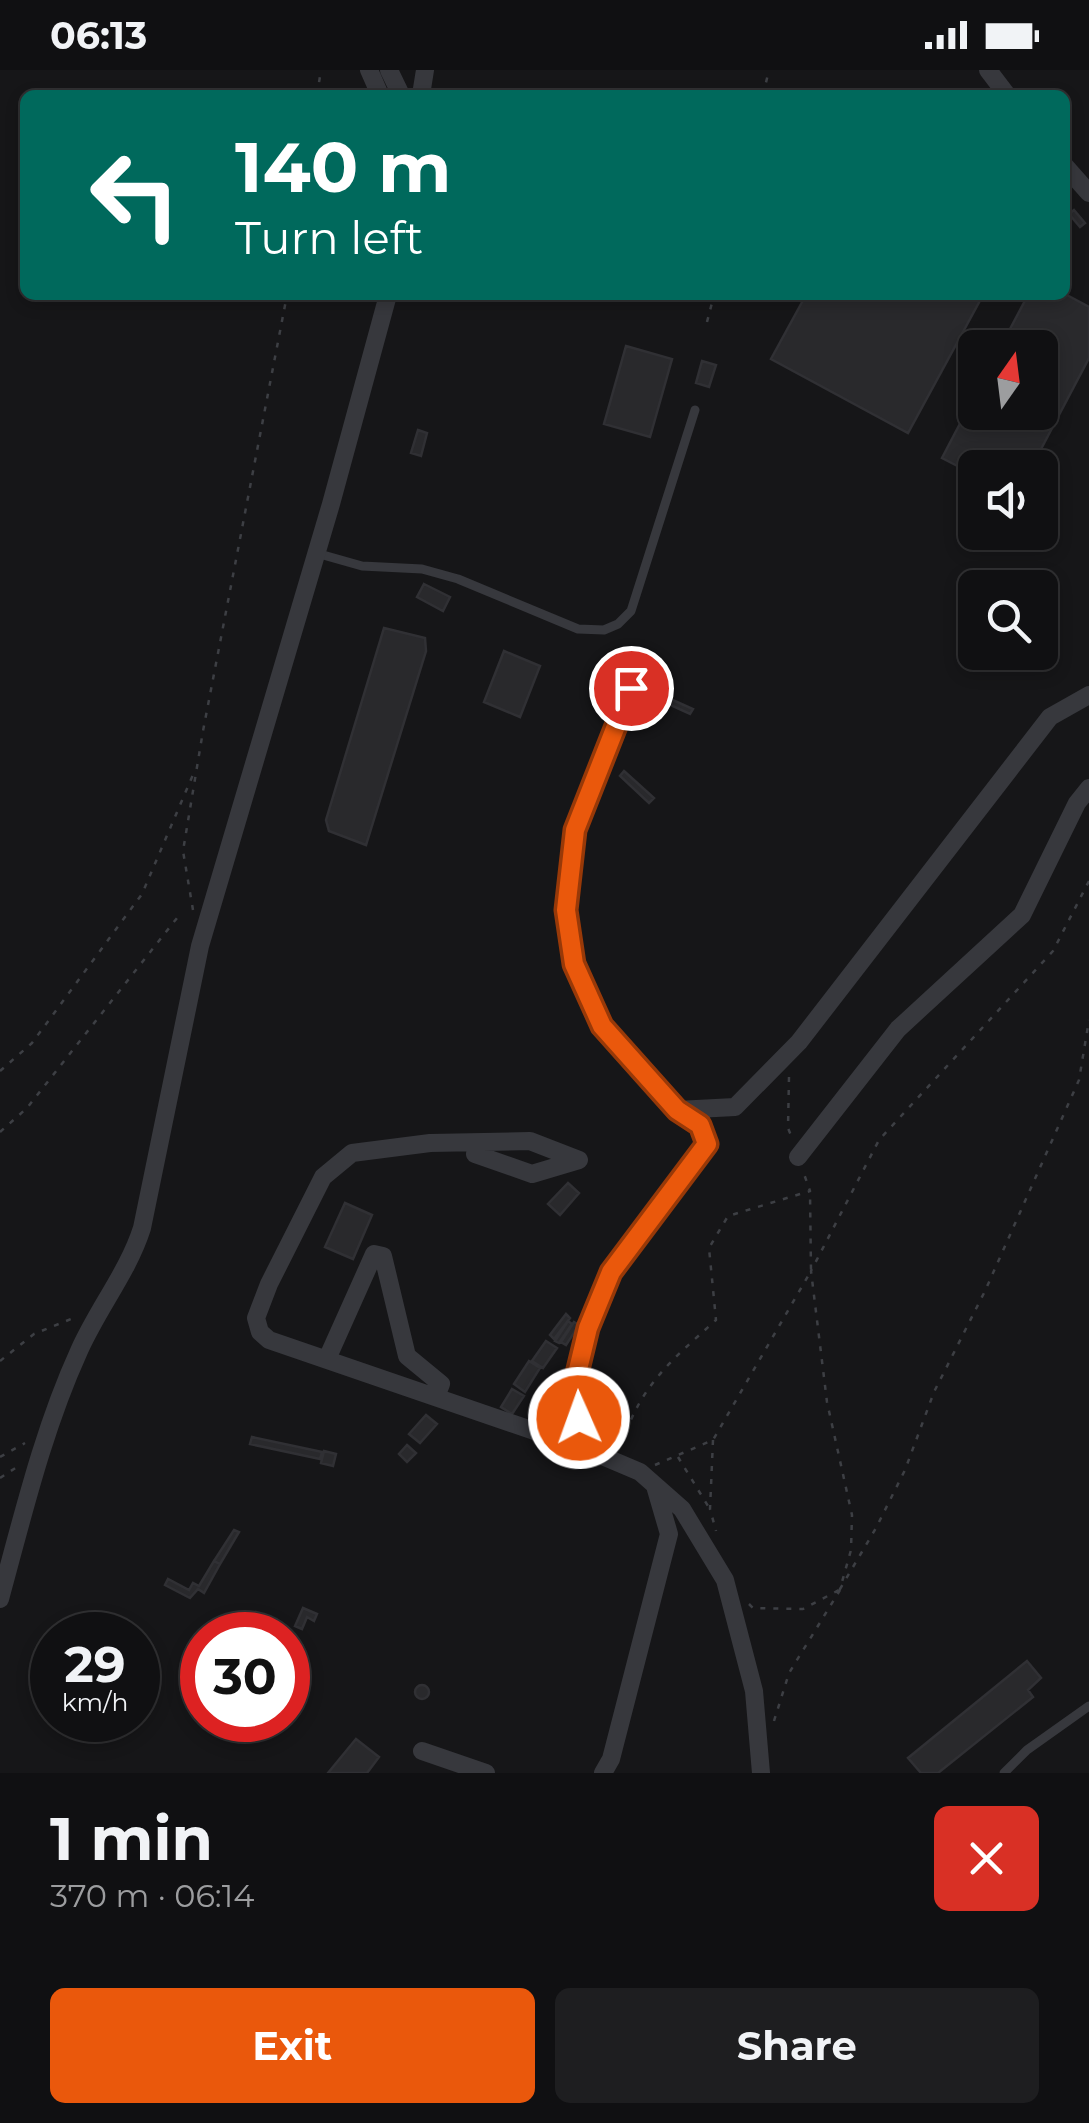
<!DOCTYPE html>
<meta charset="utf-8">
<style>
:root{--surface:#101012;--page:#1e1e20;--text:#f1f3f6;--muted:#9c9d9f;--line:#303032;--accent:#ea580c}
body{margin:0;font-family:Montserrat,sans-serif;background:var(--page);color:var(--text);height:100vh;display:flex;flex-direction:column;font-size:38px;white-space:nowrap}
*{box-sizing:border-box;margin:0}
p{font-size:32px;color:var(--muted)}
.icon{flex:none;width:55px;height:55px;fill:none;stroke:currentColor;stroke-width:2;stroke-linecap:round;stroke-linejoin:round}
.map{position:relative;height:1703px;overflow:hidden}
.drawer{display:flex;flex-direction:column;background:var(--surface);flex:1}
.drawer>*{flex:none}
.guide{position:absolute;left:20px;top:20px;width:1050px;height:210px;border-radius:15px;box-shadow:0 5px 15px #0003,0 0 0 2px var(--line);background:#00695c;color:#fff;overflow:hidden}
.needle{width:65px;rotate:14deg}
.controls{position:absolute;left:958px;top:260px;display:grid;gap:20px}
.controls a{display:grid;place-items:center;width:100px;height:100px;border-radius:15px;background:var(--surface);box-shadow:0 5px 15px #0003,0 0 0 2px var(--line);font-size:50px}
.speed{position:absolute;left:30px;top:1542px;display:flex;gap:20px;font-size:50px;font-weight:700;text-align:center}
.speed>*{display:grid;place-content:center;width:130px;height:130px;border-radius:50%;background:var(--surface);box-shadow:0 5px 15px #0003,0 0 0 2px var(--line);line-height:1}
.speed small{font-size:25px;font-weight:400}
.speed .limit{border:15px solid #d22;background:#fff;color:#111}
.pin{position:absolute;display:grid;place-items:center;width:85px;height:85px;color:#fff;margin:-42px;border:5px solid #fff;border-radius:50%;box-shadow:0 2px 10px #0007}
.me{position:absolute;width:110px;margin:-55px;rotate:358deg;stroke-linejoin:round;filter:drop-shadow(0 0 8px #0008)}
.turn{display:flex;align-items:center;gap:35px;height:210px;padding:0 50px;font-size:45px}
.turn .icon{width:130px;height:130px;stroke-width:2.5}
.turn b{display:block;font-size:70px;line-height:85px}
.round{display:grid;place-items:center;flex:none;width:105px;height:105px;border-radius:15px;background:var(--page)}
.summary{display:flex;align-items:center;justify-content:space-between;height:170px;padding:0 50px}
h1{font-size:60px;font-weight:700;line-height:75px}
.action{display:flex;gap:20px;margin-top:auto;padding:20px 50px}
.action a{flex:1;height:115px;border-radius:15px;background:var(--accent);color:#fff;font-size:40px;font-weight:700;line-height:115px;text-align:center}
.action a+a{background:var(--page);color:var(--text)}
.status{display:flex;justify-content:space-between;align-items:center;height:70px;padding:0 50px;background:var(--surface);direction:ltr}
.status svg{height:28px;fill:currentColor}
.map>svg:first-child{display:block}
.building{fill:#29292c;stroke:#303034;stroke-width:2.5}
.lines{fill:none;stroke-linecap:round;stroke-linejoin:round}
.path{stroke:#3d3f44;stroke-width:2.5;stroke-dasharray:5 8;stroke-linecap:butt}
.lane{stroke:#37383d;stroke-width:9}
.street{stroke:#37383d;stroke-width:18}
.route-casing{stroke:#983908;stroke-width:25}
.route{stroke:#ea580c;stroke-width:18}
</style>
<div class="status"><b>06:13</b><svg viewBox="0 0 49 12"><path d="M0 12V9h3v3zM5 12V6h3v6zM10 12V3h3v9zM15 12V0h3v12zM26 1h20v11H26zM47 4h2v5h-2z"/></svg></div>
<div class="map">
<svg width="1089" height="1703" viewBox="0 0 1089 1703">
<rect width="100%" height="100%" fill="#161618"/>
<path class="building" d="M1074 140 1085 153 1080 157 1069 144Z
M1065 224 1089 237V288L1031 398H975V405L942 388 975 325V342H1040V278H1000L1028 225Z
M806 225H983L908 363 771 289Z
M626 276 672 289 650 367 604 354Z
M702 291 716 295 709 317 696 313Z
M418 360 427 363 421 386 411 383Z
M424 514 450 527 443 541 417 527Z
M384 558 425 568 426 581 366 775 329 761 326 750Z
M504 581 540 596 520 647 484 632Z
M647 595 654 597 646 624 639 622Z
M666 627 693 639 690 644 664 632Z
M624 701 654 728 649 733 620 706Z
M568 1113 579 1123 560 1145 548 1134Z
M345 1133 372 1145 353 1189 325 1177Z
M566 1244 570 1248 554 1269 550 1265Z
M568 1251 572 1254 559 1273 555 1271Z
M574 1252 579 1255 566 1275 561 1272Z
M546 1271 557 1278 543 1298 532 1291Z
M529 1291 540 1298 525 1322 514 1314Z
M512 1319 524 1326 512 1344 501 1337Z
M426 1345 437 1354 420 1373 409 1364Z
M252 1367 322 1382 320 1389 250 1374Z
M407 1375 416 1383 407 1392 399 1384Z
M324 1381 336 1384 333 1396 321 1393Z
M234 1460 239 1462 220 1494 214 1491Z
M214 1491 220 1494 204 1523 198 1519 190 1528 165 1515 168 1509 189 1520 193 1513 199 1516Z
M303 1538 317 1544 314 1551 307 1547 302 1559 295 1556Z
M1027 1591 1041 1608 1028 1620 1033 1627 938 1703H921L908 1688Z
M415 1622a7 7 0 1 1 14 0a7 7 0 1 1-14 0Z
M356 1669 379 1687 367 1703H328Z"/>
<g class="lines">
<path class="path" d="M317 25 321 0
M763 25 769 0
M707 252 714 225
M1089 811 1053 881 879 1070 811 1201 827 1332 852 1445 851 1480 840 1519 876 1458 905 1400 934 1322 985 1221 1079 1010 1089 950
M193 840 183 781 203 661 287 225
M0 1001 32 973 142 824 195 700
M789 1007 788 1058 792 1068
M0 1062 27 1038 177 848
M0 1291 34 1264 76 1247
M713 1370 710 1439 716 1461
M622 1374C640 1315 672 1290 716 1250L709 1178 728 1146 810 1121 804 1104
M0 1387 25 1373
M678 1387 708 1436
M655 1395 713 1370 811 1201 810 1122
M0 1408 20 1395
M749 1534 753 1538 803 1539 839 1520
M774 1651 789 1603 840 1520"/>
<path class="lane" d="M316 483 362 496 422 499 458 509 578 559 604 560 618 554 631 541 695 340
M1004 1703 1027 1680 1089 1636"/>
<path class="street" d="M369 0 380 25
M389 0 401 25
M988 0 1007 25
M421 25 425 0
M1065 96 1089 123
M677 1040 735 1037 799 972 1050 647 1089 625
M475 1084 532 1104 579 1090 530 1071 430 1073 352 1083 323 1107 269 1214 256 1248 260 1262 269 1270 581 1377 640 1402 682 1439 725 1510 754 1621 761 1703
M798 1087 898 959 1022 845 1077 733 1089 718
M327 1289 374 1184 383 1186 407 1286 441 1314 436 1327
M581 1377 574 1315 588 1258 611 1202 707 1074 700 1055 677 1040 602 956 574 894 566 841 575 760 631 618
M0 1529C23 1445 43 1360 79 1281 98 1238 128 1202 142 1158L200 876 331 434 388 225
M422 1681 486 1703
M603 1703 611 1689 669 1464 655 1416"/>
</g>
<g class="lines">
<g class="route-casing">
<path id="route" d="M579 1348 574 1316 588 1258 611 1202 707 1074 700 1055 677 1040 602 956 574 894 566 840 575 760 631 618"/>
</g>
<use href="#route" class="route"/>
</g>
</svg>
<div class="controls">
<a><svg class="needle" viewBox="-14 -14 28 28"><path d="M0-13l5 13h-10z" fill="#e53935"/><path d="M0 13l5-13h-10z" fill="#9c9d9f"/></svg></a>
<a><svg class="icon" aria-label="sound" viewBox="0 0 24 24"><path d="M4 9h4l5-4v14l-5-4H4zM17 9q2 3 0 6"/></svg></a>
<a><svg class="icon" aria-label="search" viewBox="0 0 24 24"><circle cx="10" cy="10" r="6"/><path d="M15 15l6 6"/></svg></a>
</div>
<div class="speed"><div>29<small>km/h</small></div><div class="limit">30</div></div>
<div class="pin" style="left:631px;top:618px;background:#d93025"><svg class="icon" aria-label="arrive" viewBox="0 0 24 24"><path d="M6 21V4h12l-3 4 3 4H6"/></svg></div>
<svg class="me" style="left:579px;top:1348px" viewBox="-20 -20 40 40"><circle r="17" fill="#ea580c" stroke="#fff" stroke-width="3"/><path d="M0-11L8 9 0 5-8 9z" fill="#fff"/></svg>
<div class="guide">
<div class="turn"><svg class="icon" aria-label="left" viewBox="0 0 24 24"><path d="M17 20v-9H6M10 6l-5 5 5 5"/></svg><div><b>140 m</b>Turn left</div></div>
</div>
</div>
<section class="drawer">
<div class="summary"><div><h1>1 min</h1><p>370 m · 06:14</p></div><a class="round" style="background:#d93025;color:#fff"><svg class="icon" aria-label="close" viewBox="0 0 24 24"><path d="M6 6l12 12M18 6L6 18"/></svg></a></div>
<div class="action"><a>Exit</a><a>Share</a></div>
</section>
